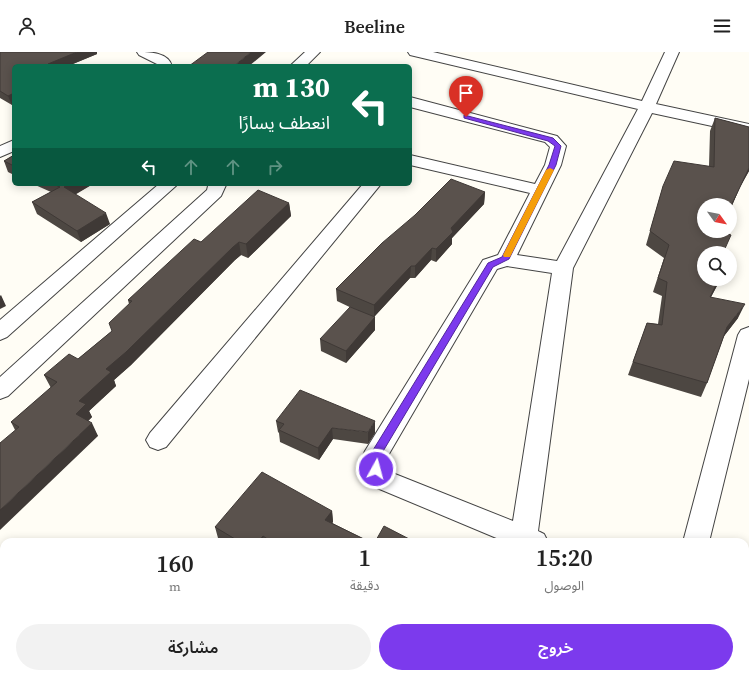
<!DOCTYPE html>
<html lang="ar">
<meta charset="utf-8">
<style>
:root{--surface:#fff;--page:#f2f2f2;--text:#222;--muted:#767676;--accent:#7c3aed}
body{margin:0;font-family:"Source Serif 4","Noto Sans Arabic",serif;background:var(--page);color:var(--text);direction:rtl;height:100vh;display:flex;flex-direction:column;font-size:15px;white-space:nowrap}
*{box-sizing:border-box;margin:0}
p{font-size:13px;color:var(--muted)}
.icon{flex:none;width:22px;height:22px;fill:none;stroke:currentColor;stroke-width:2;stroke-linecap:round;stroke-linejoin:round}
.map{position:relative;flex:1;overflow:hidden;direction:ltr}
.details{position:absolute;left:0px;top:486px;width:749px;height:140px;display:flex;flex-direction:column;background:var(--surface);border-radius:12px 12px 0 0;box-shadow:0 2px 10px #0003;direction:rtl}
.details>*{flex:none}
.guide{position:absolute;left:12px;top:12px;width:400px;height:122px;border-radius:6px;box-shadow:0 2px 10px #0003;direction:rtl;background:#0b6e4f;color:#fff;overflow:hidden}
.needle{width:26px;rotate:123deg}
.controls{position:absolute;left:697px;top:146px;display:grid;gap:8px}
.controls a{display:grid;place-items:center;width:40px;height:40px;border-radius:50%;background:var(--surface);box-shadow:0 2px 10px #0003;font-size:20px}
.pin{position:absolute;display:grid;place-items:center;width:34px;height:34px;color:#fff;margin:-41px -17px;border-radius:50% 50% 50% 0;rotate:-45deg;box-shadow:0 0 4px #0007}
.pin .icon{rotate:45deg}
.me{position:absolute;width:44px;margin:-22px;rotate:7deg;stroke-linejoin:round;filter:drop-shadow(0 0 3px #0008)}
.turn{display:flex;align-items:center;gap:14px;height:84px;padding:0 16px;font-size:18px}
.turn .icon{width:52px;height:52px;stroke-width:2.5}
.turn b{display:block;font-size:28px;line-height:34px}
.lanes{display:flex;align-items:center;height:38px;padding:0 16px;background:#0003;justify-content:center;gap:20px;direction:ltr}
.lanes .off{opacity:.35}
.eta{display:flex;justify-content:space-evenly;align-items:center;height:68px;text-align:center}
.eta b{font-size:24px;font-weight:600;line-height:28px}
.action{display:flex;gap:8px;margin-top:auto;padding:8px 16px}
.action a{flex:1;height:46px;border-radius:24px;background:var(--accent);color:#fff;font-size:16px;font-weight:600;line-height:46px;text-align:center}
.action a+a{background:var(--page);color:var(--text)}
header{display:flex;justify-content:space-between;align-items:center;height:52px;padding:0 16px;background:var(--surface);font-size:18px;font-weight:600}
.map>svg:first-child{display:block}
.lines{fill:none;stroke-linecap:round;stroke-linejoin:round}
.street-casing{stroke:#444;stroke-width:2}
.street{fill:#fff;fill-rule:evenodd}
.wall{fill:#4d4742}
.shaded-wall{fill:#3f3936}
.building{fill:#5a524d;stroke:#3f3936}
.route{fill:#7c3aed;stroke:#51269a}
.slow{fill:#f59e0b}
</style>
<header><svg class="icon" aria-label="menu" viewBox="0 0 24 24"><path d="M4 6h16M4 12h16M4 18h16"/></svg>Beeline<svg class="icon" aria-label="person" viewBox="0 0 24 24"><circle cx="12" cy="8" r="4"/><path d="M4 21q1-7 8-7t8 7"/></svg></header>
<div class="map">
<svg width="749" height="626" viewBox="0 0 749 626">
<rect width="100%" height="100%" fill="#fffdf5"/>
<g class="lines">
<g class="street-casing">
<path id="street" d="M137 0C149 0 168 0 172 14H158L157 12 139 3Z
M305 0H320L306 14H290Z
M408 0H433L642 49 665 0H679L656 52 749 72V82L652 61 573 216 538 479 544 482 548 490H506L377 436 364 417 362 406 365 399 483 208 498 203 530 141 410 113V103L535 132 545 113 550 95 545 90 410 55V45L557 84 566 94 561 113 517 203 557 209 638 57 410 3ZM507 214 552 221 513 469 395 422 388 413 386 407 497 217Z
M14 88V99L0 105V94Z
M159 132H178L7 285 0 288V268Z
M206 132 226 133 221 144 8 344 0 347V325L207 138 208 134Z
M363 132H381L166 395 158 398 150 395 146 388 150 381Z
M749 275V327L709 490H683L738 283 741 278Z
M745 557 749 559V587L745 585Z
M490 622H520L519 626H489Z"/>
</g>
<use href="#street" class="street"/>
</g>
<path class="wall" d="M0 0 97 2 68 14H14L12 53 0 46Z
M715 66 749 75V119L740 135 730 158V153L704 179H720L704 201 719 230 711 245 738 266 724 284 707 331 701 345 628 323 647 271 658 272 662 244 653 240 664 206 646 193 663 134 709 114 710 79Z
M14 103V123L8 120 4 109Z
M33 132H93L75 142 110 172 81 190 37 162 32 150 51 140Z
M485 140 484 152 452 186V192L436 210 431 208 415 226H410L374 265 375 278 346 311 321 299 320 287 358 259 337 249 336 237Z
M289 151 291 164 248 206 241 203 235 208 131 313 114 328 116 334 89 359 92 365 88 369 98 384 15 378 11 370 51 336 44 323 78 307 112 279 129 252 128 248 201 190Z
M276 369 375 381 368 392 333 387 319 408 280 390 279 381 278 380Z
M332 459 333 470 332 471 370 490H225L218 486 215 475Z"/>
<path class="shaded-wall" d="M77 0H97V2L68 14H49L48 12Z
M251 0H266L249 14H234Z
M14 41V51L12 53 8 44Z
M749 116V119L740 135 730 158V156Z
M69 132H93L68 147 64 135Z
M485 140 484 152 452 186V192L436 210V197L451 176Z
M289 151 291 164 248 206 246 192Z
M106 161 110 172 81 190 77 179Z
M239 190 241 203 235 208 131 313 114 328 116 334 89 359 92 365 82 375 76 362 79 349 106 317 233 195Z
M432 196 431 208 415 226V214Z
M411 214 410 226 374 265V253Z
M719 227H720L719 230 704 258 710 245Z
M1 243 6 254 0 257V244Z
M745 252 738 266 721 288 727 275Z
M375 265V278L346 311V299Z
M375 369V381L368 392V380Z
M92 371 98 384 0 478V458Z
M332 376 333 387 319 408 318 396Z
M332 459 333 470 326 479 325 468Z
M263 484 264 490H258Z"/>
<path class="building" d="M0 0H77L48 12 52 14H14V41L8 44 0 39Z
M208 0H251L234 14H189Z
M715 66 749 75V116L730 156V153H704V179H720L731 183 723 201H704V227H719L710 245 745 252 727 275 707 331 633 310 647 271 662 273 667 230 658 226 669 193 650 179 663 134 674 109 714 115Z
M14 103V114L4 109Z
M451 127 485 140 451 176 453 180 436 197 432 196 415 214H411L374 253 336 237 382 191 415 163Z
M53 132H69L64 135 106 161 77 179 32 150 60 135Z
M258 138 289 151 246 192 239 190 233 195 126 300 106 317 111 320 79 349 86 352 76 362 92 371 0 458V391L19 375 11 370 57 330 44 323 69 302 78 307 112 279 109 271 132 249 128 248 194 187 201 190Z
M350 255 375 265 346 299 320 287Z
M300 338 375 369 368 380 332 376 318 396 279 378 284 372 276 369Z
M262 420 332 459 325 468 370 490H272L263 484 258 490H240L215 475Z
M384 474 415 490H375Z"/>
<path class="route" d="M464 63 553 86 561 94 556 113 509 207 493 215 379 406 381 417 380 420 376 421 373 420C370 415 368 408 370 403L488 211 502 205 549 113 555 94 548 89 464 66Z"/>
<path class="slow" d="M550 116 554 118 511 203 510 205H504L503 203 546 118Z"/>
</svg>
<div class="controls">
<a><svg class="needle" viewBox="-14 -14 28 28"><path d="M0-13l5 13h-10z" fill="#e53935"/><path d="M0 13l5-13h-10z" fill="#767676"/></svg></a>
<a><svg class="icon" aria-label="search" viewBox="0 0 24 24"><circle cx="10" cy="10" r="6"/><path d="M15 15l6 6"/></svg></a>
</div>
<div class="pin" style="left:466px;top:65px;background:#d93025"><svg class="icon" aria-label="arrive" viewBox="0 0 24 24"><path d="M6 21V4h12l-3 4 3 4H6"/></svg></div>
<svg class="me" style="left:376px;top:417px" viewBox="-20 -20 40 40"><circle r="17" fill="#7c3aed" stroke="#fff" stroke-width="3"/><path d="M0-11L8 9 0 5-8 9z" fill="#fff"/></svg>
<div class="guide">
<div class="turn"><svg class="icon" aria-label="left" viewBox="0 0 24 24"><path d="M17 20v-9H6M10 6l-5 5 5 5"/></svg><div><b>130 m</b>انعطف يسارًا</div></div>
<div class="lanes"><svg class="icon" aria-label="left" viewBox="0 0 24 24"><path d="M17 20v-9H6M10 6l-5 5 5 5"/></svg><svg class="icon off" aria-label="ahead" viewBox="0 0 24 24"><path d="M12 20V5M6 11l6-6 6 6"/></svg><svg class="icon off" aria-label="ahead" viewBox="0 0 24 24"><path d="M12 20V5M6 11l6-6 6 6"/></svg><svg class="icon off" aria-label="right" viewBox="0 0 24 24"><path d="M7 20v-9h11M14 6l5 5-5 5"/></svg></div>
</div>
<section class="details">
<div class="eta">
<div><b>15:20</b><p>الوصول</p></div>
<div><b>1</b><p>دقيقة</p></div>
<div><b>160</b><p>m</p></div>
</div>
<div class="action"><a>خروج</a><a>مشاركة</a></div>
</section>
</div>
